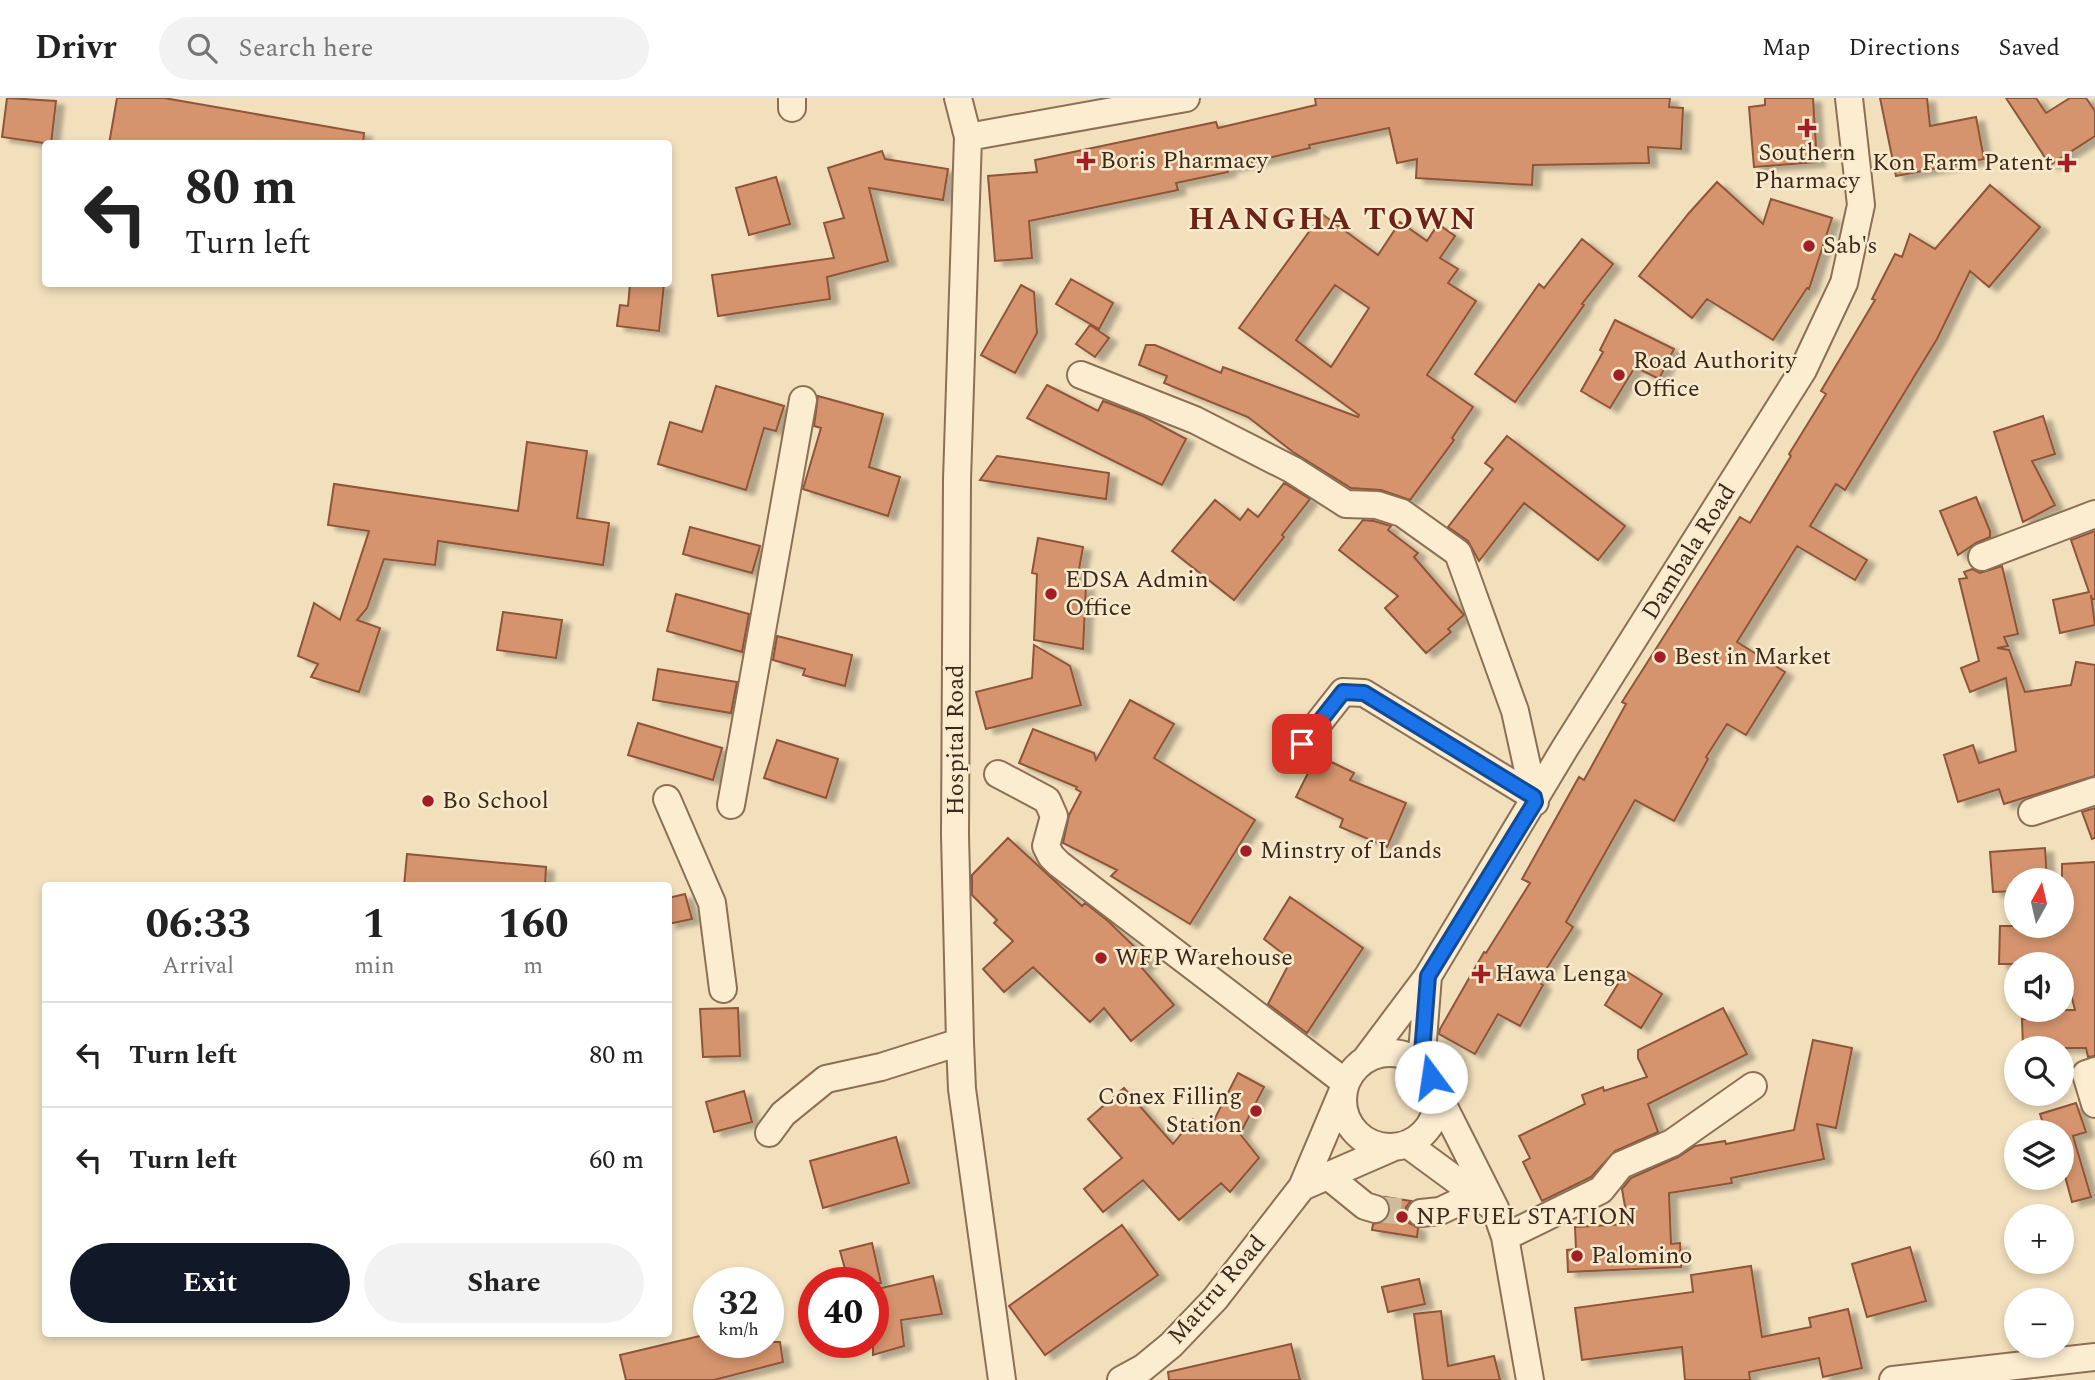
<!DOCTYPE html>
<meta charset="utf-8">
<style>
:root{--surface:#fff;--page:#f2f2f2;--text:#222;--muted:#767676;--line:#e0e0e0;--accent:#111827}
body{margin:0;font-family:Spectral,serif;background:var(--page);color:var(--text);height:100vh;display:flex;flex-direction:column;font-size:26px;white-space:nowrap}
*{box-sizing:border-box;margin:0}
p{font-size:23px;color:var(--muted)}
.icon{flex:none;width:38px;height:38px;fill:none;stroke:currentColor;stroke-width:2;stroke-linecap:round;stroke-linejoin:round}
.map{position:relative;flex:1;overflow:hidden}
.details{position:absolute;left:42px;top:784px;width:630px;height:455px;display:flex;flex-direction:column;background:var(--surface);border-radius:7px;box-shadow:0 4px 10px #0003}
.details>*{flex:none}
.hud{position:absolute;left:42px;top:42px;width:630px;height:147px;border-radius:7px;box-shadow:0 4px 10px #0003;background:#fff;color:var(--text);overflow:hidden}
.needle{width:46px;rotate:8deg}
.tools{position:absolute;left:2004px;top:770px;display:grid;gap:14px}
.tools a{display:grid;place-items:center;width:70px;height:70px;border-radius:50%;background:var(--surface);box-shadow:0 4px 10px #0003;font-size:35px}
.speed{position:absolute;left:693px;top:1169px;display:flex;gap:14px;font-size:35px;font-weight:700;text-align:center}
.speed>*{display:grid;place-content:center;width:91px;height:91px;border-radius:50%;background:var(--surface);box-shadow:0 4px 10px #0003;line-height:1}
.speed small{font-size:18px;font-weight:400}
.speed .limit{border:10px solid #d22;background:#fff;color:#111}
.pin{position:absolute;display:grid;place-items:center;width:60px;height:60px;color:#fff;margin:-30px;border-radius:14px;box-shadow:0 4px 10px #0006}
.me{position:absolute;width:77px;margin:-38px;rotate:346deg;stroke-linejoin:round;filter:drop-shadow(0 0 5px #0008)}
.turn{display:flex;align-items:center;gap:24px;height:147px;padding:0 28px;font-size:32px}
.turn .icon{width:91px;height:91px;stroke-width:2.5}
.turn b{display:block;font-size:49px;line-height:60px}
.eta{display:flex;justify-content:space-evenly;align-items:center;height:119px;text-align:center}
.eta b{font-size:42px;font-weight:700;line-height:49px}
.cta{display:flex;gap:14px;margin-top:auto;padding:14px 28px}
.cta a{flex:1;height:80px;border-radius:42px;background:var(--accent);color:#fff;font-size:28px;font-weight:700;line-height:80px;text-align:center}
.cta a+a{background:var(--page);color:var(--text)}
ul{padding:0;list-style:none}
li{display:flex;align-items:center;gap:21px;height:105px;padding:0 28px;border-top:2px solid var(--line)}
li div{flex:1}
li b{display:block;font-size:26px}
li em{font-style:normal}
header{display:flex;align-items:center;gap:42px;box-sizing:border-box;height:98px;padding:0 35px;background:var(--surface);border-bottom:2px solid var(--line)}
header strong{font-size:33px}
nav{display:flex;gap:38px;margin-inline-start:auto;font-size:24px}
.search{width:490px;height:63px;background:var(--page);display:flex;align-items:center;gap:18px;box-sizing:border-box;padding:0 24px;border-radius:38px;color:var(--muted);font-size:26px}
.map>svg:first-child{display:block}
.building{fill:#d5946e;stroke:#8e5537;stroke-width:2;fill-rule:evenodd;filter:url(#shadow)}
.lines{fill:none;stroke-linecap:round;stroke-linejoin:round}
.minor-tunnel{stroke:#cdbb9d;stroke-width:26;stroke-dasharray:26 13;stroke-linecap:butt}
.minor-casing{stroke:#8c6f54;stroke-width:30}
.minor{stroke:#fcedd1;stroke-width:26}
.route-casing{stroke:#114b97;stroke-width:18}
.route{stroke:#1a73e8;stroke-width:12}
.poi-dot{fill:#a21e25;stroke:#f9eacd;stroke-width:2.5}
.labels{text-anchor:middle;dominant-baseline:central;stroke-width:5;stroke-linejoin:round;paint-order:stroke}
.poi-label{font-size:24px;fill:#3a281b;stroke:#f9eacd;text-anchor:start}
.street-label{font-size:24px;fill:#3a281b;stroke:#f9eacd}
.district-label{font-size:32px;font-weight:bold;letter-spacing:2px;fill:#6b2315;stroke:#f9eacd}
</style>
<header>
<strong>Drivr</strong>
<div class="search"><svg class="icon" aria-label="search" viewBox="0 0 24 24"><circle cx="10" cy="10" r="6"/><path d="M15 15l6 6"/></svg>Search here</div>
<nav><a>Map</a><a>Directions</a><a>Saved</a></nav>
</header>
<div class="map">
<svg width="2095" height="1282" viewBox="0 0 2095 1282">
<defs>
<filter id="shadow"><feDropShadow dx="8" dy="4.5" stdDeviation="2" flood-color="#0004"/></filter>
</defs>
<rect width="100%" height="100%" fill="#f2e0bd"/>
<path class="building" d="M7 0 56 3 51 46 2 39Z
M117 0H164L364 35 363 46H109Z
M1315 0H1670L1669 9 1683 10 1681 51 1648 49 1649 65 1533 67 1532 87 1416 80 1417 61 1397 65 1389 30 1309 47 1310 50 1227 70 1228 74 1176 85 1178 92 1029 123 1032 160 995 163 988 78 1037 74 1035 62 1216 24 1218 30 1316 7Z
M1765 0H1813L1817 64 1754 69 1749 9 1765 7Z
M1880 0H1927L1930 28 1976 19 1984 61 1896 78Z
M2006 0H2036L2046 15 2070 0H2086L2095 13V38L2050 67Z
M882 53 885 61 948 71 943 102 869 90 888 163 827 179 830 201 718 218 712 177 834 160 824 125 844 120 828 70Z
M776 79 790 126 749 137 736 90Z
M1717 84 1763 126 1771 101 1832 120 1809 191 1807 190 1773 242 1707 201 1692 220 1639 178 1689 115Z
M1990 87 2040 129 1989 189 1970 173 1937 241 1845 392 1836 386 1810 428 1867 462 1855 482 1797 448 1737 544 1785 574 1746 637 1727 626 1706 659 1708 661 1674 723 1635 702 1566 824 1573 829 1538 884 1543 887 1520 928 1498 916 1475 956 1439 936 1440 931 1484 854 1486 855 1530 785 1522 781 1579 679 1584 682 1626 606 1622 604 1740 419 1750 425 1791 358 1789 356 1826 296 1821 293 1875 202 1872 201 1895 156 1902 159 1910 136 1935 151Z
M1322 116 1378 157 1400 124 1427 143 1438 126 1455 138 1440 160 1458 171 1448 185 1476 203 1427 277 1473 309 1452 340 1454 342 1410 402 1381 392 1351 390 1293 354 1248 319 1164 285 1167 278 1139 267 1146 247H1155L1221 275 1223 269 1358 319 1359 317 1239 230ZM1335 187 1369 210 1331 269 1296 242Z
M1582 141 1613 166 1582 206 1584 207 1515 304 1475 276 1539 186 1544 190Z
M1071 181 1113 205 1099 231 1056 206Z
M630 186H664L659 233 617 228 620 207 628 208Z
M1021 187 1034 194 1037 235 1015 275 981 257Z
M1615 222 1674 251 1659 281 1635 269 1610 310 1581 293 1603 254 1600 252Z
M1090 227 1109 240 1095 259 1076 246Z
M1047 287 1098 313 1103 303 1143 318 1186 341 1162 387 1027 320Z
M716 288 784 308 776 333 764 330 746 392 658 366 670 324 702 334Z
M818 298 883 316 869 369 900 379 888 418 803 391 821 330 814 328Z
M2043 318 2055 356 2032 363 2055 407 2023 424 1994 334Z
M1507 338 1625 428 1598 462 1524 405 1479 463 1468 443 1448 429 1493 371 1485 365Z
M527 344 587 353 577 420 609 425 603 467 438 443 435 467 384 461 367 510 357 522 380 530 359 594 311 579 318 566 298 558 314 505 340 522 369 433 328 427 334 386 518 413Z
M997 358 1109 375 1106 401 980 382Z
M1284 385 1310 401 1282 437 1284 439 1234 502 1172 453 1215 402 1240 422 1248 411 1258 419Z
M1976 399 1990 433V439L1976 445 1958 457 1940 413Z
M1363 422 1374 423 1391 428 1388 432 1418 455 1414 459 1464 517 1448 531 1451 534 1426 555 1385 510 1398 498 1339 452Z
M690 429 760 448 752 475 683 456Z
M2095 433V501H2092L2091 497 2095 527 2060 535 2053 502 2089 494 2071 442Z
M1038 440 1083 449 1076 488H1086L1083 551 1034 542 1037 476 1032 475Z
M2002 468 2018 536 2004 539 2008 548 1997 550 2009 552 2025 594 2071 587 2076 564 2095 567V678L2004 706 1999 691 1958 704 1944 657 1973 647 1979 665 2016 653 2006 580 1970 594 1961 570 1979 563 1959 481 1967 480 1964 474 1972 471 1980 475Z
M676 496 749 516 742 554 667 533Z
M503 514 562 522 556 560 497 552Z
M777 538 852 557 845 588 803 577 805 571 773 562Z
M1034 547 1070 568 1081 607 986 631 976 594 1032 580Z
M658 571 737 584 731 615 653 602Z
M1130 602 1174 626 1154 660 1255 722 1190 826 1111 778 1117 772 1063 745 1069 717 1081 694 1076 691 1077 689 1019 665 1033 631 1089 653 1094 655 1096 662Z
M638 625 722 650 713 682 628 657Z
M777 642 838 661 826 700 764 680Z
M1317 657 1354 675 1350 682 1406 705 1387 749 1340 729 1343 721 1296 699Z
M2095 710V740L2092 741 2082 714Z
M1008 740 1082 808 1085 805 1108 823 1149 863 1142 870 1174 907 1131 943 1104 910 1090 924 1033 869 1004 894 983 871 1013 843 994 825 997 822 972 797V777Z
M2045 750 2047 782H2016V793L1993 794 1990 754Z
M407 756 546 769 545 788H404Z
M2095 764V958L2088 959 2086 950H2023L2022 921H2026L2025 912H2075L2063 866H1999L2000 828H2062V766Z
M685 796 692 821 668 826V800Z
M1290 799 1363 850 1307 935 1268 906 1291 862 1264 841Z
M1626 873 1662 896 1641 930 1605 907Z
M738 910 740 958 703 959 700 911Z
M1723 910 1747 956 1648 1006 1658 1034 1615 1053 1591 1079 1542 1103 1523 1064 1530 1060 1519 1038 1585 1006 1582 997 1603 989 1604 993 1647 979 1638 960V952Z
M1813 942 1852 950 1836 1030 1817 1026 1824 1061 1731 1080 1732 1085 1669 1095 1671 1146 1680 1145 1681 1169 1568 1174 1567 1152 1576 1151 1575 1129 1628 1126 1622 1091 1631 1080 1678 1059 1695 1048 1725 1043 1726 1046 1794 1032Z
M1238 975 1264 989 1240 1036 1259 1060 1230 1094 1221 1085 1179 1122 1143 1082 1103 1114 1084 1091 1122 1060 1088 1021 1124 990 1173 1046 1193 1021 1209 1032Z
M744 993 752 1024 714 1034 706 1004Z
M2076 1005 2086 1034 2073 1038 2091 1099 2072 1104 2062 1067V1034H2046L2040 1016Z
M896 1039 909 1085 823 1110 810 1063Z
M1385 1099 1411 1103 1406 1109 1405 1117 1409 1125 1418 1130 1417 1139 1372 1132 1373 1126 1385 1123 1390 1116V1107Z
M1122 1127 1158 1177 1045 1257 1009 1208Z
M872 1145 881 1185H849L840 1153Z
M1910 1149 1926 1203 1867 1219 1852 1166Z
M1751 1168 1762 1239 1811 1229 1809 1220 1848 1211 1862 1270 1823 1279 1819 1260 1749 1274 1750 1282H1685L1682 1249 1582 1262 1575 1210 1693 1194 1691 1177Z
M933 1178 942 1216 901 1222 904 1248 873 1257V1192Z
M1419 1181 1425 1206 1388 1214 1382 1189Z
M1441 1213 1448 1268 1494 1258 1500 1282H1423L1414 1216Z
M704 1237 706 1244H780L783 1264 714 1282H626L620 1257Z
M1291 1246 1300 1282H1169L1168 1274Z"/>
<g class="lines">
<path class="minor-tunnel" d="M1375 1111 1421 1115"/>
<g class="minor-casing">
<path id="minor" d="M792 0V10
M958 0 968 39 957 382 955 737 960 944 962 991 1002 1282
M968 39 1186 0
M1081 277 1195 322 1293 372 1346 406 1377 407 1402 415 1458 455 1515 613 1535 704
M1982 459 2095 416
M1302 646 1343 594 1364 595 1534 699
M998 676 1047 702 1054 718 1046 748 1051 758 1059 766 1346 985 1302 1089 1215 1201 1171 1247 1143 1270 1121 1282
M667 701 712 805 723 891
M731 707 803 302
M2032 714 2095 693
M1343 1002a47 47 0 1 1 94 0a47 47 0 1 1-94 0Z
M1365 962 1428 878 1565 650 1803 272 1844 185 1861 107 1849 0
M1421 968 1428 878
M2095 973 2086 976 2095 1006
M1436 993 1495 1110 1505 1139 1530 1282
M769 1035 783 1016 826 981 881 969 960 944
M1407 1046 1490 1107
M1328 1078 1365 1108 1375 1111
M1302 1089 1394 1049
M1421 1115 1440 1113 1476 1096
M1505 1139 1601 1092 1621 1067 1672 1045 1753 988
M1893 1282 2095 1259"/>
</g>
<use href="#minor" class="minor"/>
</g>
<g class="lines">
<g class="route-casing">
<path id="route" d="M1302 646 1343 594 1364 595 1534 699 1535 704 1428 878 1421 968 1431 979"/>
</g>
<use href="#route" class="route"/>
</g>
<g class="poi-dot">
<path d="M1803.5 19.5h7v7h7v7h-7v7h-7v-7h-7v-7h7z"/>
<path d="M1082.5 52.5h7v7h7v7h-7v7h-7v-7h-7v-7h7z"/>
<path d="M2063.5 54.5h7v7h7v7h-7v7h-7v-7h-7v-7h7z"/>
<circle cx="1809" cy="148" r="7"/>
<circle cx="1619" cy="277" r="7"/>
<circle cx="1051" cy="496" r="7"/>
<circle cx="1660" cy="559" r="7"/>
<circle cx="428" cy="703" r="7"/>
<circle cx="1246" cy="753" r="7"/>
<circle cx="1101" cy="860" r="7"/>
<path d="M1477.5 865.5h7v7h7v7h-7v7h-7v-7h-7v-7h7z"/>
<circle cx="1256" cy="1013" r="7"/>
<circle cx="1402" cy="1119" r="7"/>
<circle cx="1577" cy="1158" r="7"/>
</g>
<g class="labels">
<g class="poi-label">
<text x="1807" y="55" text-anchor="middle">Southern<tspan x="1807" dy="28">Pharmacy</tspan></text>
<text x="1100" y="63">Boris Pharmacy</text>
<text x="2053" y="65" text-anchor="end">Kon Farm Patent</text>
<text x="1823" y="148">Sab's</text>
<text x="1633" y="263">Road Authority<tspan x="1633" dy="28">Office</tspan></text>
<text x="1065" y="482">EDSA Admin<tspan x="1065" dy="28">Office</tspan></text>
<text x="1674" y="559">Best in Market</text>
<text x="442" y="703">Bo School</text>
<text x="1260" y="753">Minstry of Lands</text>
<text x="1115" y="860">WFP Warehouse</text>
<text x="1495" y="876">Hawa Lenga</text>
<text x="1242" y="999" text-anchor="end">Conex Filling<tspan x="1242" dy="28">Station</tspan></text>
<text x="1416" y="1119">NP FUEL STATION</text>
<text x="1591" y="1158">Palomino</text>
</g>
<g class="street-label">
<text transform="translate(1689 454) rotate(-58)">Dambala Road</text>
<text transform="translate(956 642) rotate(-90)">Hospital Road</text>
<text transform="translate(1217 1192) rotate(-49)">Mattru Road</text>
</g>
<g class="district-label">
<text x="1333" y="121">HANGHA TOWN</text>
</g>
</g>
</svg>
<div class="tools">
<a><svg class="needle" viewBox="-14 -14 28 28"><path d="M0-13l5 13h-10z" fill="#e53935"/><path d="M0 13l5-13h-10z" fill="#767676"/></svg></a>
<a><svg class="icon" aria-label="sound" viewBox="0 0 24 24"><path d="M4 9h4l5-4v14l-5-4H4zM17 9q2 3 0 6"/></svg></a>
<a><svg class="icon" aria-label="search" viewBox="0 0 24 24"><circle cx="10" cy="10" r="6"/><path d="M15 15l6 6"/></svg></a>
<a><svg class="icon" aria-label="layers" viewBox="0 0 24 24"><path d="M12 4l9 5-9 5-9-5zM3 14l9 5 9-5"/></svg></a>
<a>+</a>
<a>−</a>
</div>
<div class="speed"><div>32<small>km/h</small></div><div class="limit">40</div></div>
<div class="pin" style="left:1302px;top:646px;background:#d93025"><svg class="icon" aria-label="arrive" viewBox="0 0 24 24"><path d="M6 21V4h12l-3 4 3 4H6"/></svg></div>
<svg class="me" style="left:1431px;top:979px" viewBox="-20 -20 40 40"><circle r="19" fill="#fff"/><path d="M0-13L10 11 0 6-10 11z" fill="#1a73e8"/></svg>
<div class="hud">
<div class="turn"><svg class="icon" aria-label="left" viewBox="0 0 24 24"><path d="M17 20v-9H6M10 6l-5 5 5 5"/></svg><div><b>80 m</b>Turn left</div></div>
</div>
<section class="details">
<div class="eta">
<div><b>06:33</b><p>Arrival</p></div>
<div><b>1</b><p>min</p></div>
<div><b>160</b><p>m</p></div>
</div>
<ul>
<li><svg class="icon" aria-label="left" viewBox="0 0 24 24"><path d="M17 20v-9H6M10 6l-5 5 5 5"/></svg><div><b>Turn left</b></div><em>80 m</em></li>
<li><svg class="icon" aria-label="left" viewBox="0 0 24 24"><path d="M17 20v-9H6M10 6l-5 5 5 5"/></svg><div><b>Turn left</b></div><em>60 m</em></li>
</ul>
<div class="cta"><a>Exit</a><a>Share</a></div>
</section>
</div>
